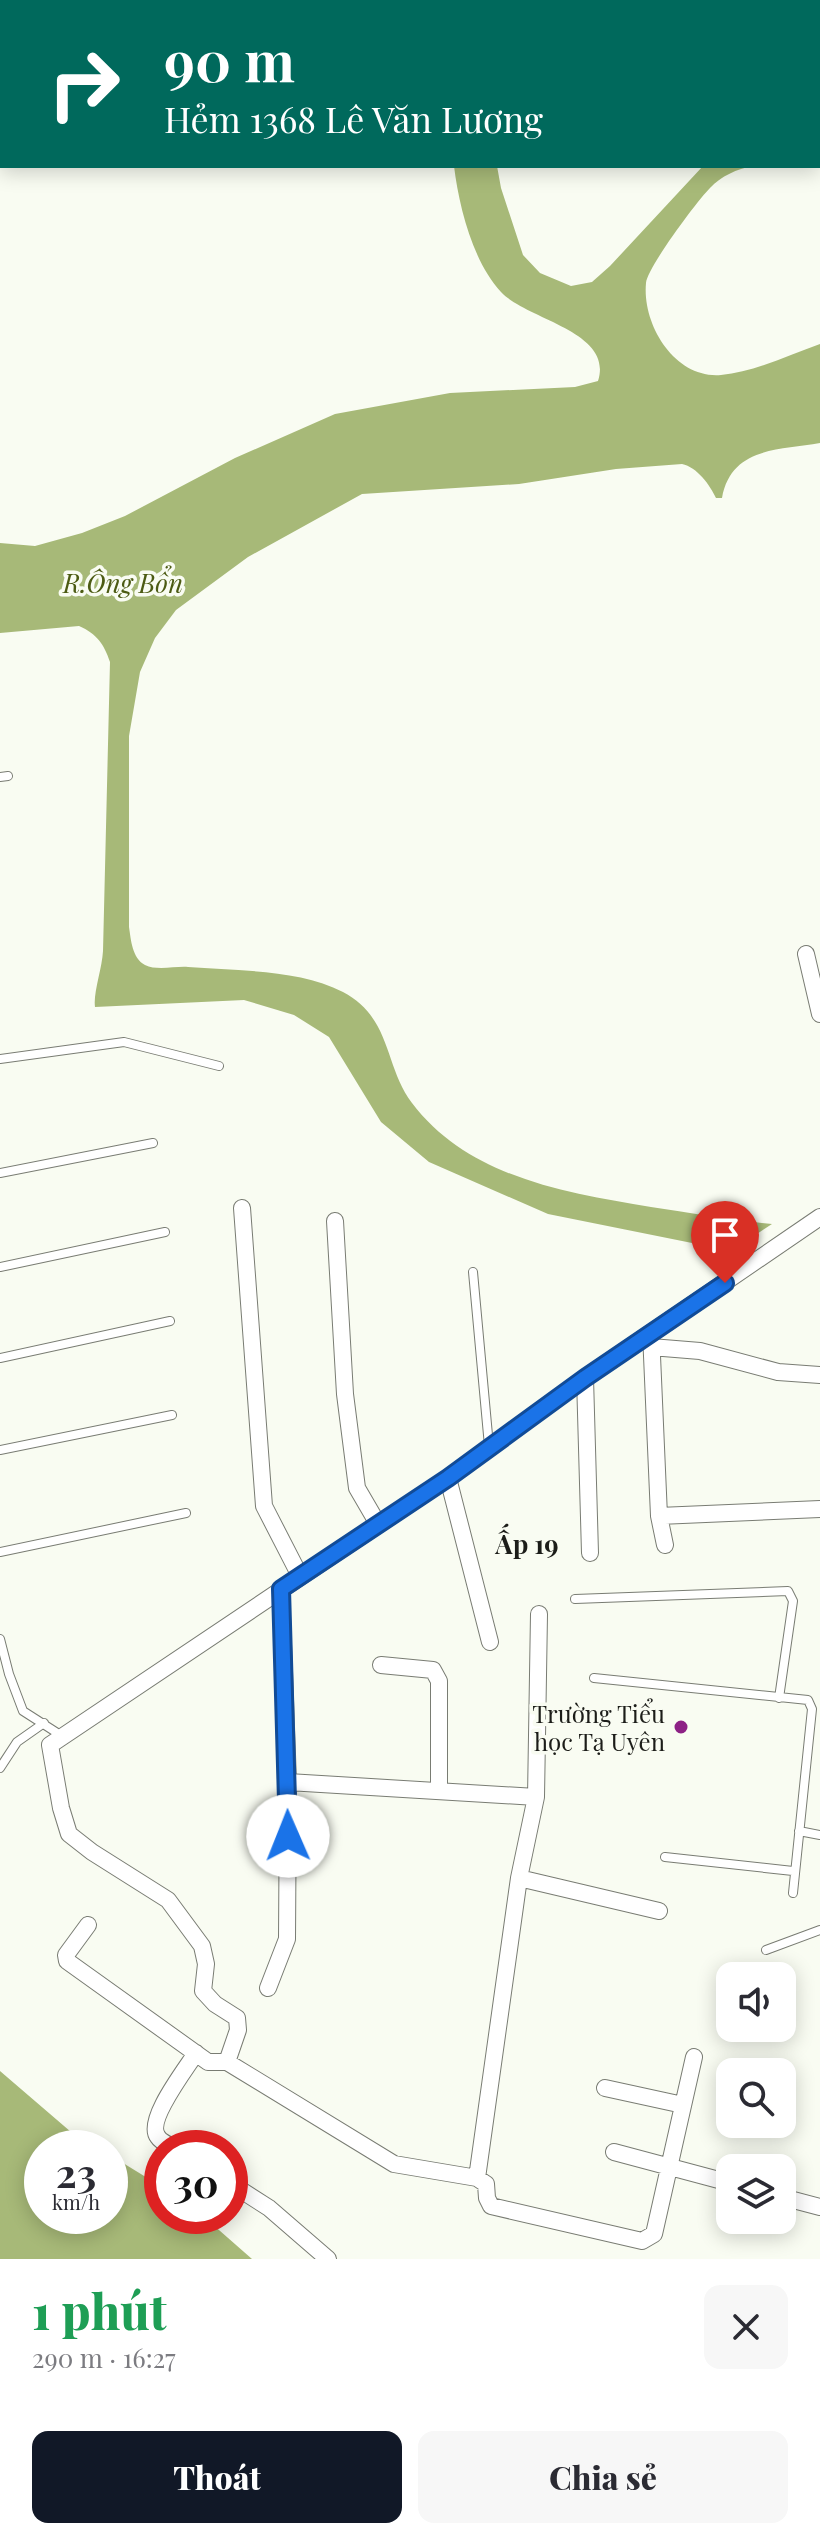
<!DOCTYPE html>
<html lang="vi">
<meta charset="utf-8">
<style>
:root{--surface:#fff;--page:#f7f7f7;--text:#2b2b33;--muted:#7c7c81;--accent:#111827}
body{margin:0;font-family:"Playfair Display",serif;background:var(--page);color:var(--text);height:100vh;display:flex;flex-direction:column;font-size:30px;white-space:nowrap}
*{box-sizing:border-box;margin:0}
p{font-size:26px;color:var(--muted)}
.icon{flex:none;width:44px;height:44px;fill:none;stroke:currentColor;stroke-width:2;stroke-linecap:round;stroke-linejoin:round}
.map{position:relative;height:2259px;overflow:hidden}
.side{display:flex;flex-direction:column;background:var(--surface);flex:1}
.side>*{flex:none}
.top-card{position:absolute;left:0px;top:0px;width:820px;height:168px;box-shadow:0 4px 20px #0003;background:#00695c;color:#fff;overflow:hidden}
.controls{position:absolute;left:716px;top:1962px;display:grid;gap:16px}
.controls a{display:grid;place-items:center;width:80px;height:80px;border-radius:16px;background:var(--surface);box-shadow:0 4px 20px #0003;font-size:40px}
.speed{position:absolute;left:24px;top:2130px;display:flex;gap:16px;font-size:40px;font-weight:700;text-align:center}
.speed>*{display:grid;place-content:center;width:104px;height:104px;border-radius:50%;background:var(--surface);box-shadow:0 4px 20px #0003;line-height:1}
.speed small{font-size:20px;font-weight:400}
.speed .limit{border:12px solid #d22;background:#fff;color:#111}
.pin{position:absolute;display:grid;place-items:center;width:68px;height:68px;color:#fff;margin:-82px -34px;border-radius:50% 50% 50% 0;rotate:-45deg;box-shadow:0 0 8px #0007}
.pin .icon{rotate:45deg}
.me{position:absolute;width:88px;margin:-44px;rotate:359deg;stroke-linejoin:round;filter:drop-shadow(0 0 6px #0008)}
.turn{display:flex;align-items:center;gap:28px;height:168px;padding:0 32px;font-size:36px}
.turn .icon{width:104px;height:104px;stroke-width:2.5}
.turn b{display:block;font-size:56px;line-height:68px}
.round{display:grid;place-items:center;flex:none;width:84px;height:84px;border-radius:16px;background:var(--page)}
.summary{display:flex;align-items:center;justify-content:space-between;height:136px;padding:0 32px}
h1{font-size:48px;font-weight:800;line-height:60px;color:#1e9e55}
.action{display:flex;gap:16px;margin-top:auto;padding:16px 32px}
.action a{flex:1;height:92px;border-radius:16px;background:var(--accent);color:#fff;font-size:32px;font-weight:800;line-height:92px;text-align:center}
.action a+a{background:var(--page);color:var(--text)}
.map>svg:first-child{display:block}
.water{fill:#a7b978}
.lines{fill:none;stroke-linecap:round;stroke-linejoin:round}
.service-casing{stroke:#797c73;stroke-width:10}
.minor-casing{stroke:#797c73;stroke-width:18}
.service{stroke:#fff;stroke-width:8}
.minor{stroke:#fff;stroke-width:16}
.route-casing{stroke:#114b97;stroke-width:20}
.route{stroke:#1a73e8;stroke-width:14}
.poi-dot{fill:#8d2185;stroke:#f9fcf2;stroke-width:3}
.labels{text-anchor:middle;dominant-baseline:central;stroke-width:7;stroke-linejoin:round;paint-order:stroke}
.poi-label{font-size:24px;fill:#1c1d19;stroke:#f9fcf2;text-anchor:end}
.water-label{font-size:26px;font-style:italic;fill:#4c5b13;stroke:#f9fcf2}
.neighbourhood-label{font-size:26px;font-weight:bold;fill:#1c1d19;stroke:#f9fcf2}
</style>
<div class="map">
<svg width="820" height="2259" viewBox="0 0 820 2259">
<rect width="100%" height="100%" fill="#f9fcf2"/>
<path class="water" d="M454 166H497L501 188 523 255 540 273 571 286 592 282 610 266 703 166H753C737 169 721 176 710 188 697 201 647 268 646 283 642 325 675 379 721 375 754 372 789 355 820 344V443C779 450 731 447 722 498H716C710 485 697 467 682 464L616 469 519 484 362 494 248 557 176 610 155 638 140 672 129 736V927C131 940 132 958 145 965 157 971 175 966 188 967 237 971 299 969 343 992 392 1018 384 1066 412 1103 468 1177 565 1193 651 1207 691 1213 731 1220 772 1224L713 1263 714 1257 711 1251 697 1244 548 1214 429 1162 381 1122 329 1037 294 1015 244 1000 95 1007C93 993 102 969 103 951L110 662C104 644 97 634 79 626L0 633V543L35 546 82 533 125 516 235 458 335 414 450 393 575 387 598 381C614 331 527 320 501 292 473 262 459 207 454 166Z
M0 2071 71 2132 98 2148H42V2216H110V2155L162 2187V2216H203L252 2259H0Z"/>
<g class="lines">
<g class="service-casing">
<path id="service" d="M0 777 8 776
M0 1059 124 1042 219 1066
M0 1173 153 1143
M0 1267 165 1232
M473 1272 489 1446
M0 1358 170 1321
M0 1450 172 1415
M0 1552 186 1513
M575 1599 788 1591 793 1601 779 1698
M0 1639 9 1674 23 1711 62 1736
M594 1678 808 1700 812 1709 793 1893
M0 1768 17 1742 44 1723
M799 1831 820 1835
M665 1857 793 1871
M766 1950 820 1930"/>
</g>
<g class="minor-casing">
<path id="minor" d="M806 954 820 1014
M242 1208 264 1506 300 1576
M335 1221 345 1394 357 1488 378 1524
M651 1333 659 1516 665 1545
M651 1347 700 1351 778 1372 820 1375
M585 1378 590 1553
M448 1478 490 1642
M659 1516 820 1509
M381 1665 433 1670 439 1681V1790
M288 1782 536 1797
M519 1878 659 1911
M88 1925 66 1955 67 1961 208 2062H227L394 2164 477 2178 486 2184 487 2198 491 2206 642 2241 654 2234 694 2057
M268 1988 287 1939 288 1782 281 1589
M227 2062 238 2030 237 2018 215 2004 203 1991 206 1964 202 1946 168 1900 92 1852 69 1834 61 1808 50 1745 448 1478 585 1378 820 1217
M605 2088 683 2105
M174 2148C169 2145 161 2142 158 2137 145 2121 186 2069 196 2053
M614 2152 730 2183
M477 2178 519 1878 536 1797 539 1614
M230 2183 269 2208 328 2259
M782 2197 820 2207"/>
</g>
<use href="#service" class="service"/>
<use href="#minor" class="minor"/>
</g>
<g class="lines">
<g class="route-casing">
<path id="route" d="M288 1836 281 1589 448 1478 585 1378 725 1283"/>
</g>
<use href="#route" class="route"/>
</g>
<circle class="poi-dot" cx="681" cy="1727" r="8"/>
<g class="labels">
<g class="poi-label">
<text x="665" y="1713">Trường Tiểu<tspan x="665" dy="28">học Tạ Uyên</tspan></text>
</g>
<g class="water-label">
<text x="123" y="582">R.Ông Bổn</text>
</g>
<g class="neighbourhood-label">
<text x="527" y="1543">Ấp 19</text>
</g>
</g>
</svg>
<div class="controls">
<a><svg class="icon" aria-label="sound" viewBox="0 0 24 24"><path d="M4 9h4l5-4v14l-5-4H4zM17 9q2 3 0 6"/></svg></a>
<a><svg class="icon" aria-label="search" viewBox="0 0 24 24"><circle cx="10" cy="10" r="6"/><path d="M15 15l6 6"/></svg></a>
<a><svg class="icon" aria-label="layers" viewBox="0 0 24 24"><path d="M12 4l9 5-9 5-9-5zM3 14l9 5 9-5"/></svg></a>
</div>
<div class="speed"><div>23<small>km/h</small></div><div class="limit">30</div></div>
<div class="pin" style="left:725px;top:1283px;background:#d93025"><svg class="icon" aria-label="arrive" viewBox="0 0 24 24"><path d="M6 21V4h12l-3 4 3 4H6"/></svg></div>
<svg class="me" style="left:288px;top:1836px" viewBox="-20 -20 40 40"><circle r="19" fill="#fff"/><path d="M0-13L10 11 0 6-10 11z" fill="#1a73e8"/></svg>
<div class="top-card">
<div class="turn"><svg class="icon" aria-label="right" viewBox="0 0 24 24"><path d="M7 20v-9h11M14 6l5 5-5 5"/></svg><div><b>90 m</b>Hẻm 1368 Lê Văn Lương</div></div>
</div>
</div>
<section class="side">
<div class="summary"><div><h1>1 phút</h1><p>290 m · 16:27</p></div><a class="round"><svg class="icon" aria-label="close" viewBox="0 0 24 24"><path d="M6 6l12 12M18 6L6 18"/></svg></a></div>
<div class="action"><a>Thoát</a><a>Chia sẻ</a></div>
</section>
